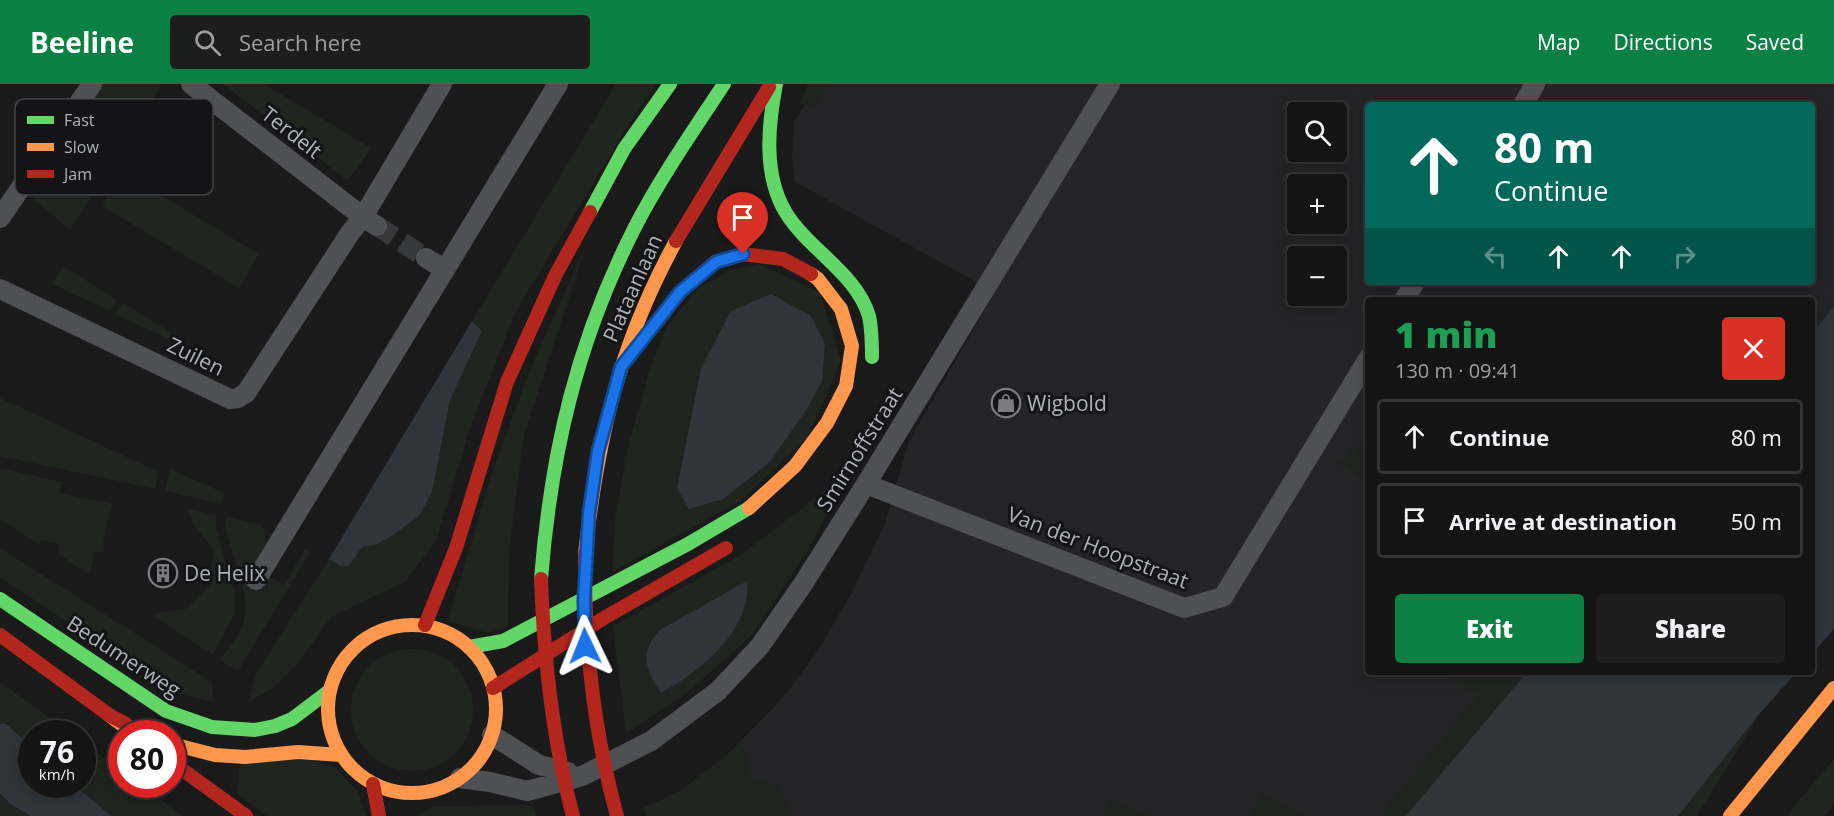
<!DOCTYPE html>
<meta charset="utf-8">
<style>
:root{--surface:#141414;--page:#1d1d1d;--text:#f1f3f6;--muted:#9d9ea0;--line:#333334;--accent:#0b8043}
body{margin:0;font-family:"Open Sans",sans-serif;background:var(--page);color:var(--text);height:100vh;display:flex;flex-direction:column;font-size:22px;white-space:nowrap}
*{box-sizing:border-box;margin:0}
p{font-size:20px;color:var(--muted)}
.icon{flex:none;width:33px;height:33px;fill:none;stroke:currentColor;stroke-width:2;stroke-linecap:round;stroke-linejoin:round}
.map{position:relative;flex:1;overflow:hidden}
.side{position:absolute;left:1365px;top:213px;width:450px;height:378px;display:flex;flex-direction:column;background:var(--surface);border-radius:6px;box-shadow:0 3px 15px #0003,0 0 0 2px var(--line)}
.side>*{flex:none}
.guide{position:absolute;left:1365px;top:18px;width:450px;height:183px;border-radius:6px;box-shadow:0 3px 15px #0003,0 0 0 2px var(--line);background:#00695c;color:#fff;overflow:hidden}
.controls{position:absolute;left:1287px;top:18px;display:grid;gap:12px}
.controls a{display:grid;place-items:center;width:60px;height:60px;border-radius:6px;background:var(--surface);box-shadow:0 3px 15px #0003,0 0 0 2px var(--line);font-size:30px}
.speed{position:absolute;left:18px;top:636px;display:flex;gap:12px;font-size:30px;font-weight:700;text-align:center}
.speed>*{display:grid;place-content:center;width:78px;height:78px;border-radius:50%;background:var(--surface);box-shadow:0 3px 15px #0003,0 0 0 2px var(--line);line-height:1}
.speed small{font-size:15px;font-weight:400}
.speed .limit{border:9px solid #d22;background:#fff;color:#111}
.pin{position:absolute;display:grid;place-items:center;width:51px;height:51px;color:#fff;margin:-62px -26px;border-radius:50% 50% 50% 0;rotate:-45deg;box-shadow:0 0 6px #0007}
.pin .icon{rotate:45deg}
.me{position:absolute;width:66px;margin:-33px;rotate:358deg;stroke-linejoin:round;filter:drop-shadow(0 0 4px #0008)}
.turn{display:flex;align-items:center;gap:21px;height:126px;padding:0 30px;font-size:27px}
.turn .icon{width:78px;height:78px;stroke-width:2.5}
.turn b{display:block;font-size:42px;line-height:51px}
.lanes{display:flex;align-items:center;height:57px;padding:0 30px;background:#0003;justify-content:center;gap:30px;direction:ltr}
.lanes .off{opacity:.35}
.round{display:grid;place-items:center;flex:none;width:63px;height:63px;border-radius:6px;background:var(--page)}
.head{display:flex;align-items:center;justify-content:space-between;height:102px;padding:0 30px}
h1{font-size:36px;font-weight:800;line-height:45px;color:#1e9e55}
.button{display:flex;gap:12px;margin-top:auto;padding:12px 30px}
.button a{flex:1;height:69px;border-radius:6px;background:var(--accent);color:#fff;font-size:24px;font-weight:800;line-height:69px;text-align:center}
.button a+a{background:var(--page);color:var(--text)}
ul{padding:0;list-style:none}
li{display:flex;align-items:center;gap:18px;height:75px;margin:0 12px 9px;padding:0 18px;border:3px solid var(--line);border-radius:6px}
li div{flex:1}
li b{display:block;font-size:22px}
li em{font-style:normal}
header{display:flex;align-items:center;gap:36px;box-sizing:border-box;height:84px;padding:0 30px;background:var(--accent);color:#fff}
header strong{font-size:28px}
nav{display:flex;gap:33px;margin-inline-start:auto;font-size:21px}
.search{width:420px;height:54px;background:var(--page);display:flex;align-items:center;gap:15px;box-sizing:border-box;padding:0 21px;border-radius:6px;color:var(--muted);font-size:22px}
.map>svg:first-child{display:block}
.built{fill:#242427;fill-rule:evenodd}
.green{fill:#1f241f}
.water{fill:#2f353b}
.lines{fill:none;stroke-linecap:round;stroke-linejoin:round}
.street-tunnel{stroke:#37383a;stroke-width:20;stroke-dasharray:20 10;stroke-linecap:butt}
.street{stroke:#4f5053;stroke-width:20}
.fast{stroke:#63d668;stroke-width:14}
.slow{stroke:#ff974d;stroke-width:14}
.jam{stroke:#b3261e;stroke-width:14}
.jam-bridge{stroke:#b3261e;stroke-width:14}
.route-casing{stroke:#114b97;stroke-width:15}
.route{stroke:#1a73e8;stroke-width:10}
.labels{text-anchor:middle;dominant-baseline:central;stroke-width:6;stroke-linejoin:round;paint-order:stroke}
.street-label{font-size:21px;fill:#adb1b9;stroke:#141416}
.poi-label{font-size:21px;fill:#adb1b9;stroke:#141416;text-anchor:start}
.key{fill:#141416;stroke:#424347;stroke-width:1.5}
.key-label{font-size:16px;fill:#adb1b9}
</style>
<header>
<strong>Beeline</strong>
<div class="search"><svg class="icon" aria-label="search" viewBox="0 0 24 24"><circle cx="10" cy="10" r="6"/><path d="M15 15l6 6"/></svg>Search here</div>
<nav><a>Map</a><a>Directions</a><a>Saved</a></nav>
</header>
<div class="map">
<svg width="1834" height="732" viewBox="0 0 1834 732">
<rect width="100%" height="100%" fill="#1a1a1a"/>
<path class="built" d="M818 0H1834V251L1812 277V216H1368V588H1547L1426 732H757L734 664 786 610 819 565 851 510 885 440 909 357 994 210 962 190 795 98 792 73 794 38ZM1368 21H1812V198H1368ZM1298 28H1336V68H1298ZM1298 100H1336V140H1298ZM1298 172H1336V212H1298Z"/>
<path class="green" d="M101 0H162L70 146 28 110Z
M223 0H264L371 64 348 97Z
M616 0H656L630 39 516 227 472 338 436 457 406 497 331 533 299 578 272 605 248 618 256 590 329 475 340 481 349 482 362 463 375 461 432 408 450 316 482 247 472 237Z
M808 0H829L815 23 800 19Z
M122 88 259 170 239 204 102 122Z
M588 156 524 351 509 467 508 543 488 549 448 537 494 383 530 286Z
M759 180 820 208 841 277 807 354 740 417 612 488 615 435 629 359 649 288 666 244 699 203 732 186Z
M63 182 117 216 110 227 52 200Z
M123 219 177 252 173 257 115 230Z
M0 314 159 388 155 405 0 372Z
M1368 357V397L1337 379Z
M0 384 62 398 59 409 112 420 101 469 95 468 90 491 58 470 60 460 41 456 39 460 0 435Z
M170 385 224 409 221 420 165 407Z
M846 391 810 463 750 553 688 608 626 649 613 542 739 472Z
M188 425 216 431V445L228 488 235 506V529L213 571 151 530 186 525 211 500 213 466 192 438Z
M226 433 262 441 265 451 266 461 245 495 258 504 266 491 284 501 305 465 310 469 238 587 220 576C227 565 239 552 243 540 252 510 232 472 225 443Z
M0 464 212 598 213 618 173 608 0 493Z
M351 626a61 61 0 1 1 122 0a61 61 0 1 1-122 0Z
M1442 588H1527L1406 732H1381L1478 612Z
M0 598 71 649 32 650 31 662 6 640H0Z
M1761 628 1697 732H1678Z
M83 658 121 687 122 700 140 701 183 732H111L75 701 82 700Z
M739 658 745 667 751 693 778 703 792 732H646L643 724 678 708 729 669Z
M306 675 335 683 358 707 366 732H267L237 710 240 679Z
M1834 675V720L1825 732H1788L1796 720Z
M0 709 10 720 31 732H0Z
M1262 709 1307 732H1249Z
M1111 716 1150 732H1104Z
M533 721 536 732H418L435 722Z"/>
<path class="water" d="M771 210 811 232 825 260 822 297 808 323 770 378 723 415 689 425 677 404 701 284 731 227Z
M1834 223V545L1812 570V249Z
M472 237 482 247 450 316 432 408 419 432 390 453 375 461 362 463 349 482H340L329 475Z
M747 497C752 546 700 588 661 609 646 586 638 569 660 546Z
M1527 588H1797L1761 628 1678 732H1406Z
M0 640H6L31 662 32 700 75 701 111 732H31L10 720 0 709Z"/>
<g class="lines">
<path class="street-tunnel" d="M377 142 426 174"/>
<path class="street" d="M191 0 363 133 377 142
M1523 21 1535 0
M0 134 92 0
M426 174 444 185
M0 205 230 315 238 314 246 309 350 149 363 133 442 0
M1404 216 1415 198
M866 400 1184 524 1223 513 1368 275
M256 496 558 0
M492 651 539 681 568 688
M460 694 490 698 527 707 582 692 651 657 718 607 760 562 803 500 866 400 1110 0"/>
<path class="fast" d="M776 0C768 42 763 91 786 129 809 166 856 189 869 232 872 246 872 259 872 273
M590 128 624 65 670 0
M541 495C551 368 577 257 635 143 661 93 693 47 724 0
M0 515 166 627 212 643 255 646 275 642 292 635 329 607
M469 563 503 557 688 460 749 424"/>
<path class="slow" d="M749 424 795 382 827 339 846 302 852 262 841 225 818 195 811 190
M585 470C598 353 619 261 676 157
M328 625a84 84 0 1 1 168 0a84 84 0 1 1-168 0Z
M109 631 134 650
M172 660 215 671 245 673 298 668 341 671
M1730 732 1834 604"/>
<path class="jam" d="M676 157 769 3
M621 283 680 208 715 178 743 170 783 175 811 190
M425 541 456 464 507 298 555 192 590 128
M0 551 109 631 126 640
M493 604 604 534 726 464
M172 678 246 732
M373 700 379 732"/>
<path class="jam-bridge" d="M585 470C584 560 593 645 617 732
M541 495C544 576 552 654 573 732"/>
</g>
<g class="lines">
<g class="route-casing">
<path id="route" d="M585 562 584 516 589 429 598 367 621 283 680 208 716 178 743 170"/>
</g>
<use href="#route" class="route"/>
</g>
<defs>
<g id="shop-ring" transform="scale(1.5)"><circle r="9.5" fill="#141416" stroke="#7a7c81" stroke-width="1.5"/><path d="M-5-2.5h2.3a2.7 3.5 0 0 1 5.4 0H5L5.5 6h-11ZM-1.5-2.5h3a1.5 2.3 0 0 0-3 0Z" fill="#7a7c81"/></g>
<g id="building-ring" transform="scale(1.5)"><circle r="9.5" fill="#141416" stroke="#7a7c81" stroke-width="1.5"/><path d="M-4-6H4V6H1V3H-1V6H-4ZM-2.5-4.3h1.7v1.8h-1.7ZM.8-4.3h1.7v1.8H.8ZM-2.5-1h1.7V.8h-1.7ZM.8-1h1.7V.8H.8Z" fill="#7a7c81"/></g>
</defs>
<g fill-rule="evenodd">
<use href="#shop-ring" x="1006" y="319"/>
<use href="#building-ring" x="163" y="489"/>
</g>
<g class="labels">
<g class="street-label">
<text transform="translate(292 48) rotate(38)">Terdelt</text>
<text transform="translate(632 204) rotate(-66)">Plataanlaan</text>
<text transform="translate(196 272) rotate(26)">Zuilen</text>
<text transform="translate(859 365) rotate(-58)">Smirnoffstraat</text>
<text transform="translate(1098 463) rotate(21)">Van der Hoopstraat</text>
<text transform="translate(124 572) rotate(33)">Bedumerweg</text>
</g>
<g class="poi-label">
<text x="1027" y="319">Wigbold</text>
<text x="184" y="489">De Helix</text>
</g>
</g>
<rect x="15" y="15" width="198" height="96" rx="9" class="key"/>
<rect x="27" y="32" width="27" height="8" fill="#63d668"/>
<rect x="27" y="59" width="27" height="8" fill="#ff974d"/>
<rect x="27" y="86" width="27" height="8" fill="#b3261e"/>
<g class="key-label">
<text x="64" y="42">Fast</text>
<text x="64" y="69">Slow</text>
<text x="64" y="96">Jam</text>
</g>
</svg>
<div class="controls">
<a><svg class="icon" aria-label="search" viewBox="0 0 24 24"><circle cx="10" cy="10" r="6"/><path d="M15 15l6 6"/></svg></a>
<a>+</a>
<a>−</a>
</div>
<div class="speed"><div>76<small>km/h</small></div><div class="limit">80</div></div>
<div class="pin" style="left:743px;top:170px;background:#d93025"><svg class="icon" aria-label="arrive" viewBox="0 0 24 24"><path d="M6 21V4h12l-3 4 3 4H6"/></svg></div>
<svg class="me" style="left:585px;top:562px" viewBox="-20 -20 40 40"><path d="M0-17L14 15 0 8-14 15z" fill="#1a73e8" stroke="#fff" stroke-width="4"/></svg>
<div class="guide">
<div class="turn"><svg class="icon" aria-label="ahead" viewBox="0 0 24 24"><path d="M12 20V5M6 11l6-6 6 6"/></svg><div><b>80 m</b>Continue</div></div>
<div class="lanes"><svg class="icon off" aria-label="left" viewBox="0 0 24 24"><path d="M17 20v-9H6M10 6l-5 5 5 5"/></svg><svg class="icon" aria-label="ahead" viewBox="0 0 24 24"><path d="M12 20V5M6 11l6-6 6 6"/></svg><svg class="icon" aria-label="ahead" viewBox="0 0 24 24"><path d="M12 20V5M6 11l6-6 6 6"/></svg><svg class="icon off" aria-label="right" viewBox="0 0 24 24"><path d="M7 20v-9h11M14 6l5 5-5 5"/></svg></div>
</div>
<section class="side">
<div class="head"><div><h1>1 min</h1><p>130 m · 09:41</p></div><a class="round" style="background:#d93025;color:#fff"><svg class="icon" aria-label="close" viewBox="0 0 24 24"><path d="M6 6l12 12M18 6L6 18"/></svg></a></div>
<ul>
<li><svg class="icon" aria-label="ahead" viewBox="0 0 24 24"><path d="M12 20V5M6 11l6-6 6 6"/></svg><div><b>Continue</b></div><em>80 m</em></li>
<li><svg class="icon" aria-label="arrive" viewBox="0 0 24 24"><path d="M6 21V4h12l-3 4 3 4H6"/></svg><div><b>Arrive at destination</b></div><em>50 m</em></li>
</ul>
<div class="button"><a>Exit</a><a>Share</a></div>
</section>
</div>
